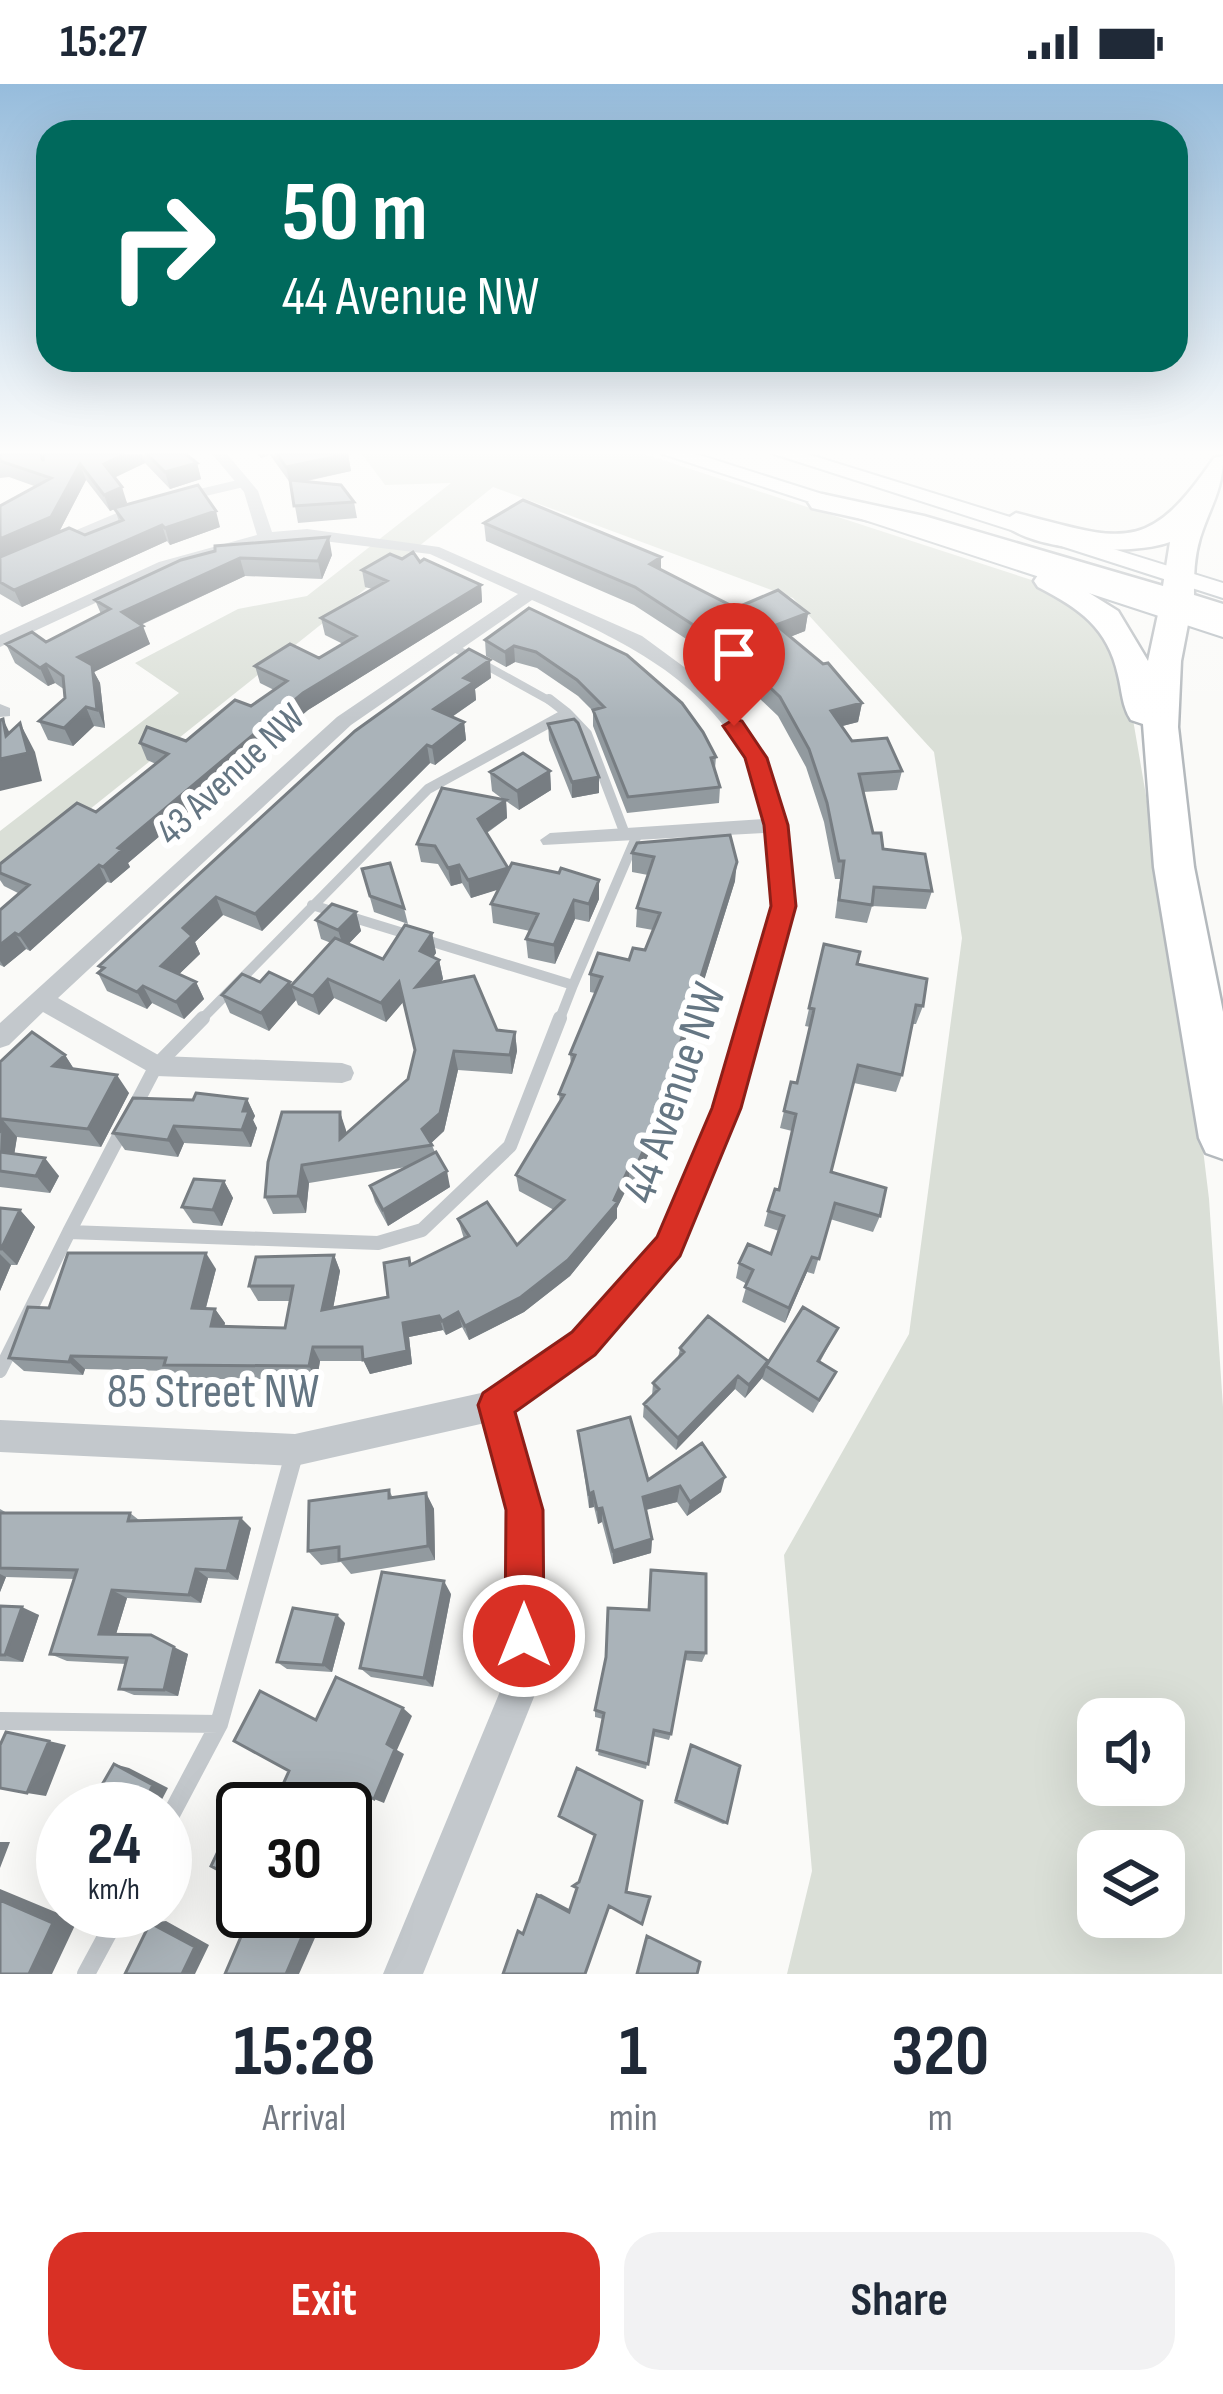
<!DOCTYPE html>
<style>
:root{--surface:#fff;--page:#f2f2f3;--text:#1f2937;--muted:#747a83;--accent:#d93025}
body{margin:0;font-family:"Sofia Sans Condensed",sans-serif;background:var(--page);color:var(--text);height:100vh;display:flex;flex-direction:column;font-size:45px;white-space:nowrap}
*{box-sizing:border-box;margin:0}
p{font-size:39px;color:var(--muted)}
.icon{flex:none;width:66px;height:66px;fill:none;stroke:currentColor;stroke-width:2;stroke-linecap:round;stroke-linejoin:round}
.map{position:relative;height:1890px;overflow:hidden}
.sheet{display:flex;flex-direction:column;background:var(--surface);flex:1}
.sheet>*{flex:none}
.top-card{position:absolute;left:36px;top:36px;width:1152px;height:252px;border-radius:36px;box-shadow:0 12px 48px #0002;background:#00695c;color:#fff;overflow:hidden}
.tools{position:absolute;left:1077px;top:1614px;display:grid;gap:24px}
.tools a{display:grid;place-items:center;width:108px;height:108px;border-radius:24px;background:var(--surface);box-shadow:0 12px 48px #0002;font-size:60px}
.speed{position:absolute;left:36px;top:1698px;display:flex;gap:24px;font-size:60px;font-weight:700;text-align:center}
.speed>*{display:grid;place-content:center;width:156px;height:156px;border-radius:50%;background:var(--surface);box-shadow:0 12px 48px #0002;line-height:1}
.speed small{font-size:30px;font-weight:400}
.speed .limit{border:6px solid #111;border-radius:18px;background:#fff;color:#111}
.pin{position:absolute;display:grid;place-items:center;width:102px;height:102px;color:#fff;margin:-123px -51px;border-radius:50% 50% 50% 0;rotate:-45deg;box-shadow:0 0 12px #0007}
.pin .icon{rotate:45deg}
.me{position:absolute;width:132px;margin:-66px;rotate:0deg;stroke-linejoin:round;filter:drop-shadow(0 0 9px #0008)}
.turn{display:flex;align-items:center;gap:42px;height:252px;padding:0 48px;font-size:54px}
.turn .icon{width:156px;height:156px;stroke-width:2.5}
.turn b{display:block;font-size:84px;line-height:102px}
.eta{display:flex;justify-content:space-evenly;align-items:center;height:204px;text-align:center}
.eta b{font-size:72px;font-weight:700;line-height:84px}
.cta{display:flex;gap:24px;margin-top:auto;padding:24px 48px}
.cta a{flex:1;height:138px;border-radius:36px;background:var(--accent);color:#fff;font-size:48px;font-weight:700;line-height:138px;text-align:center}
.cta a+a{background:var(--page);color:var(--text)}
.status{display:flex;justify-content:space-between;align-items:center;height:84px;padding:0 60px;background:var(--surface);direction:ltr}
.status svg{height:33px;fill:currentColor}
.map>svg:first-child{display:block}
.green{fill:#dadfd7;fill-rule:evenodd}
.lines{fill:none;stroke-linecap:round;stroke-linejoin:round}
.secondary-casing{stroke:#b3babf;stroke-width:4}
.highway-casing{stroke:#b4b9bd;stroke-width:5}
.lane-far3{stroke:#c3c8cc;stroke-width:8}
.lane-far2{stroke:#c3c8cc;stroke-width:10}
.lane-far1{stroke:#c3c8cc;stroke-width:14}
.lane{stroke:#c3c8cc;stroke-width:18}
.street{fill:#c3c8cc;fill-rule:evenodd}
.secondary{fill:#fff;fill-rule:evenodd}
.highway{fill:#fff;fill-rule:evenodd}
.wall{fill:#929a9f;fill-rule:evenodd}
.shaded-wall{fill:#777d82}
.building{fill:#aab3b9;stroke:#777d82;stroke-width:3}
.route{fill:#d93025;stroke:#8d1f18;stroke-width:3}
.labels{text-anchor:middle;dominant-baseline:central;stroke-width:12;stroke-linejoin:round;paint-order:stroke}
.street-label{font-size:39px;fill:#657683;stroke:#fff}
.near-street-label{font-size:48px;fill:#657683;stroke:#fff}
</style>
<div class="status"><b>15:27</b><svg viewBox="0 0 49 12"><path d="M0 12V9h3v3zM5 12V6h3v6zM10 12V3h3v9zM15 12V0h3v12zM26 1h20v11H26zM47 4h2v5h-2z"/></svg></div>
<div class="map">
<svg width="1223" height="1890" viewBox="0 0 1223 1890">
<rect width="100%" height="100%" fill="#fafaf8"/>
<path class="green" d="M362 370H644L1041 499 1068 511 1121 565 1195 999 1209 1115 1223 1323 1222 1890H787L812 1787 784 1471 909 1250 962 854 934 668 793 514 493 403 0 797V747L179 609 135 579 238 525 307 512 451 399 385 401ZM1098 1635H1164V1701H1098ZM1098 1767H1164V1833H1098Z"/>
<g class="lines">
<g class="secondary-casing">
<path id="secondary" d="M663 370H696L1223 537V553Z
M774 370H807L1223 499V514Z"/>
</g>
<g class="highway-casing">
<path id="highway" d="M1223 372C1223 407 1210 422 1200 454 1194 474 1194 491 1194 511L1223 520V539L1190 530 1181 577 1178 643 1194 783 1223 928V1075L1206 1069 1199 1054 1154 783 1143 640 1131 636C1122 623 1122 606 1118 591 1108 544 1079 524 1038 503L1034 497 1038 491 1051 488 907 445 812 424 808 418 822 410 924 432 1163 502 1170 458C1132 472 1030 468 1002 438L1016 429C1122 456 1147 473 1214 374ZM1062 492 1160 521 1148 577 1118 527Z"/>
</g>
<path class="lane-far3" d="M192 411 243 399
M68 454 132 427
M451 562 552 618"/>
<path class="lane-far2" d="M568 630 587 650 625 750
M312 821 573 901 638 749
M200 937 428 705 567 629 549 615
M559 937 573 901"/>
<path class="lane-far1" d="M133 1026 156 982 203 934
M123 1044 69 1148 378 1159 422 1146 510 1062 560 934
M0 1287 69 1148"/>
<path class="lane" d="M0 1637 219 1640
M165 1742 219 1640 295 1367
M86 1890 120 1827"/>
<path class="street" d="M212 370H227L258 407 272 448 307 445 439 463 642 552 710 602 763 670 786 741 795 822 739 1024 679 1171 593 1269 513 1327 541 1427 542 1593 423 1890H383L506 1593 509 1427 485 1339 295 1382 0 1368V1336L295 1350 490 1307 573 1249 659 1154 713 1024 773 822 766 749 543 761 540 756 550 749 764 735C758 715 755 690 745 673 696 588 616 554 532 516L351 641 58 914 160 972 342 979 351 982 354 989 351 996 342 999 156 992 43 928 9 961 0 964V939L337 633 518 510 430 470 307 455 267 458 171 484 0 563V551L159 478 257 451 244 408Z
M0 620 10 624V632L0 633Z"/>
<use href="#secondary" class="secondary"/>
<use href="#highway" class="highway"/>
</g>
<path class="wall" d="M0 370H186L197 379 201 395 170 405 145 379 114 394 127 419 121 422 220 443 170 461 167 457 22 523 0 510V422L37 403 9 393 0 394ZM86 396 110 427 115 425 119 438 85 451 59 448Z
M257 370H348L351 387 303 398 354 418 357 434 298 439 291 400 270 371 261 374Z
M484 439 661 473V486L736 524 808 529 805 547 790 553 862 619 858 638 842 642 852 657 902 687 897 706 863 708 873 749 883 765 932 807 926 825 872 822 867 839 835 834 840 795H835L824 738 806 683 778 632 736 592 737 584 705 558 697 562 634 521 486 457Z
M332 471 322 495 245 492 141 541 150 560 94 588 100 599 105 644 94 642 73 662 48 656 39 637 65 614V606L55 599 48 602 15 579 6 560 46 558 101 530 95 516 181 476Z
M402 475 420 478 481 501 482 518 308 626 128 779 130 783 111 799 107 798 30 867 26 865 4 883 0 881V826L20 810 4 802 0 796V780L96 728 156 680 147 676 140 659 186 657 251 622 274 606 260 599 255 582 319 574 343 560 325 551 321 534 372 505 365 503 362 486Z
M529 524 716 673 715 685 720 703 719 719 627 729 593 642V627L578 612 537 584 515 578 506 583 486 572 485 556Z
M491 594 475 605 476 616 452 633 464 638 466 656 435 681 430 679 262 847 223 831 195 858 200 870 179 890 196 898 204 915 184 935 152 919 147 925 107 907 98 889 101 886 99 882 355 647Z
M548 640 599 709 572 714 549 656Z
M550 687 551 706 519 726 506 717 507 734 487 749 508 787 599 796V815L589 838 575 835 555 880 528 874 526 855 530 847 493 839 491 820 498 805 471 814 462 799 451 802 438 780 421 778 417 760 504 716 492 707 490 688Z
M637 759 735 797 652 1063 634 1101 629 1100 617 1124V1134L570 1192 524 1228 469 1256 462 1243 446 1251 443 1246 409 1253 412 1280 370 1290 364 1277H320L317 1295H176L169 1287 85 1285 83 1291 24 1287 9 1274 49 1224 216 1185 206 1224 215 1225 225 1239 224 1242 285 1244 290 1217H258L249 1202 334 1171 340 1187 333 1224 388 1213 411 1180 464 1155 458 1135 517 1161 554 1126 519 1107 516 1091 560 1019 559 1010 571 981 570 970 595 909 590 908V890L629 876 645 866 653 846 636 843 637 824 648 791 632 788V769Z
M362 785 404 824 408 840 374 828Z
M356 828 361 847 348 860 383 875 432 849 436 869 433 873 439 876 443 895 441 898 497 946 515 948 517 967 512 990 458 986 444 1047 431 1059 450 1103 388 1142 375 1118 370 1102 406 1083 309 1099 306 1129 273 1130 265 1113 340 1028 346 1050 408 995 415 966 404 917 386 938 334 914 319 931 298 921 296 916 269 947 230 929 222 911 260 898 291 901 331 859 321 855 316 836Z
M824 860 923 922 916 940H913L902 991 896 1008 854 999 831 1088 880 1132 873 1148 830 1135 814 1190 807 1188 785 1239 742 1218 747 1200 736 1194 739 1179 771 1170 779 1147 764 1142 768 1127 778 1106 792 1047 780 1044 791 998 797 999 810 943 805 942Z
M65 971 74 985 129 1009 101 1063 17 1053 14 1070 59 1092 50 1109 0 1103V978Z
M247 1015 255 1032 253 1036 257 1044 251 1063 184 1059 178 1073 125 1066 113 1049 193 1016Z
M224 1097 233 1114 222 1142 193 1139 182 1123Z
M0 1124 20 1126 35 1143 17 1181H11L0 1207Z
M838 1244 820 1278 836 1288 813 1329 762 1295 763 1293 745 1314 735 1305 676 1366 643 1333 644 1320 652 1312 653 1299 678 1274 680 1264 768 1277Z
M578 1347 648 1396 721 1408 687 1432 677 1418 646 1426 652 1455 651 1469 613 1480 602 1438 598 1440 594 1423 589 1424Z
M389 1406 393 1414 426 1409 434 1425 435 1476 351 1490 341 1478 321 1481 308 1467Z
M0 1425 7 1429H130L139 1436 251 1444 238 1496 208 1494 201 1519 127 1514 116 1550 188 1570 178 1612 134 1611 119 1605 126 1580 67 1577 50 1570 75 1495 6 1493 0 1508Z
M651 1486 706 1569 702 1578 684 1576 671 1650 669 1656 653 1652 646 1685 598 1671 603 1635 595 1633V1626L648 1526Z
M451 1510 433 1603 371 1593 360 1584Z
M0 1522 39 1531 23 1578 0 1577Z
M345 1539 332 1588 287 1585 277 1578Z
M691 1661 727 1739 723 1740 674 1719Z"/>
<path class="shaded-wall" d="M125 370H142L145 379 109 396 104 380Z
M348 370 351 387 290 400 286 383Z
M197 379 201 395 170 405 165 388Z
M80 380 86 396 58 450 0 475V455Z
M122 403 127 419 110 427 104 411Z
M216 427 220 443 170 461 165 444Z
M162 441 167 457 22 523 14 506Z
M329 453 332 471 322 495 318 477Z
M661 473V491L650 480Z
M240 474 245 492 129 546 122 528Z
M481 501 482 518 308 626 128 779 130 783 111 799 103 783 118 764 303 609Z
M808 529 805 547 774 559 776 541Z
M706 540 705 558 697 562 698 544Z
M143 542 150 560 94 588 100 599 105 644 78 573Z
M514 562 515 578 506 583 505 568Z
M490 576 491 594 475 605 476 616 437 643 434 625 464 594Z
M46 580 55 599 48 602 40 584Z
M862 619 858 638 827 646 831 627Z
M86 623 94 642 73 662 64 644Z
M3 635 17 664 20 639 35 668 42 697 0 707V675L6 652Z
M464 638 466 656 435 681 432 663Z
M427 661 430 679 262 847 255 830Z
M550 687 551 706 519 726 517 707Z
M599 693V709L572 714V698Z
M506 716 507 734 480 753 478 735Z
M737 778 735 797 652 1063 634 1101 635 1085Z
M99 781 107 798 30 867 19 851Z
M459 781 462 799 451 802 448 784Z
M508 784 510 802 471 814 468 796Z
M599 796V815L589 838V820Z
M216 813 223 831 195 858 200 870 170 899 161 882 183 844Z
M574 816 575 835 555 880 554 861Z
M356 828 361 847 344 865 338 846Z
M15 849 26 865 4 883 0 877V861Z
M432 849 436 869 424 887 420 867Z
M439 876 443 895 420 922 416 903Z
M328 895 334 914 319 931 313 912Z
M196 898 204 915 184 935 176 918Z
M290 898 296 916 269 947 261 929Z
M399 898 404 917 386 938 381 919Z
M143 902 152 919 147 925 137 908Z
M515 948 517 967 512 990 510 971Z
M454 967 458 986 444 1047 427 1063 422 1045Z
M65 971 77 990 53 982Z
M117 991 129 1009 101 1063 88 1045Z
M247 1015 255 1032 253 1036 257 1044 251 1063 242 1046 243 1027Z
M340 1028 346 1046 347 1073 340 1055Z
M2 1035 17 1053 12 1085 0 1071Z
M174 1042 184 1059 178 1073 168 1056Z
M45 1074 59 1092 50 1109 36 1092Z
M302 1081 309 1099 306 1129 298 1112Z
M629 1084V1100L617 1124V1134L570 1192 524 1228 469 1256 465 1242 614 1116Z
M447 1087 450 1103 388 1142 383 1126Z
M224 1097 233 1114 222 1142 213 1126Z
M20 1126 35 1143 17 1181 1 1165Z
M206 1169 216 1185 202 1238 192 1224Z
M0 1170 11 1181 0 1207Z
M334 1171 340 1187 330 1241 322 1226Z
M812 1173 807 1188 785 1239 789 1224Z
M215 1225 225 1239 221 1256 211 1242Z
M458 1228 462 1243 446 1251 442 1237Z
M439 1232 443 1246 409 1253 412 1280 370 1290 363 1276 403 1239Z
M313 1263 320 1277 317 1295 309 1282Z
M71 1272 85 1285 83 1291 69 1278Z
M768 1277 763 1293 745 1314 749 1301Z
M738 1292 735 1305 676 1366 678 1354Z
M725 1393 721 1408 687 1432 690 1418Z
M680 1402 677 1418 641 1427 643 1413Z
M593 1408 594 1423 589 1424V1410Z
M426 1409 434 1425 435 1476 428 1462Z
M602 1424V1438L598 1440 597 1425Z
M241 1434 251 1444 238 1496 227 1487Z
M652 1455 651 1469 613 1480V1467Z
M196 1485 208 1494 201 1519 189 1511Z
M0 1490 6 1493 0 1508Z
M444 1497 451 1510 433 1603 424 1594Z
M112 1506 127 1514 114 1557 99 1550Z
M22 1523 39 1531 23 1578 5 1571Z
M337 1531 345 1539 332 1588 323 1581Z
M174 1563 188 1570 178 1612 164 1606Z
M403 1624 412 1632 397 1666 404 1670 384 1719 374 1715 387 1660Z
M49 1657 66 1661 46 1712 27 1709Z
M114 1680 129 1684 168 1704 157 1725H141Z
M348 1702 359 1706 345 1741V1725H338Z
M0 1758H10L0 1784Z
M345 1771 357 1777 345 1807Z
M0 1805 77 1837 52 1890H29L0 1816Z
M541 1810 571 1826 569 1828 537 1811Z
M324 1827H337L333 1836 322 1838 299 1890H286L310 1834Z
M166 1837 209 1861 195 1890H182L150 1839Z"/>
<path class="building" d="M0 370H41L43 377 44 370H125L104 380 122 403 104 411 80 380 51 433 0 455V422L51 394 0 377Z
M147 370H186L197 379 165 388Z
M277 370H348L286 383Z
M290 396 341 401 354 418 294 422Z
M198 401 216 427 165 444 162 441 14 506 0 498V473L69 444 85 451 123 436 114 424Z
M523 416 661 473 650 480 736 524 778 506 808 529 776 541 823 580 828 579 862 619 831 627 852 657 887 654 902 687 859 690 873 749H881L883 765 925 770 932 807 874 803 872 821 839 816 844 777H839L827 719 809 665 780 613 738 573 745 571 706 540 698 544 635 503 484 439Z
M329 453 318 477 240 474 122 528 143 542 78 573 92 581 97 626 86 623 64 644 39 637 65 614 63 592 46 580 40 584 6 560 32 548 46 558 110 525 95 516 181 476 215 467V462Z
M413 468 420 478 424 475 481 501 303 609 118 764 122 766 103 783 99 781 19 851 15 849 0 861V826L29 801 0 789V780L77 719 96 728 168 670 140 659 147 643 186 657 235 616 251 622 287 597 255 582 290 560 319 574 356 552 321 534 387 497 362 486 390 470 402 475Z
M529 524 627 571 682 619 703 648 716 673 711 674 720 703 628 713 593 626 604 623 577 596 536 568 514 562 505 568 485 556Z
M469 565 490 576 464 594 474 598 434 625 464 638 432 663 427 661 255 830 216 813 183 844 192 852 161 882 196 898 176 918 143 902 137 908 98 889 104 884 99 882 355 647Z
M3 635 6 652 20 639 28 669 0 675V636Z
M574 635 578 639 599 693 572 698 548 640Z
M523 669 550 687 517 707 490 688Z
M442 704 506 716 478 735 508 784 468 796 459 781 448 784 435 762 417 760Z
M730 751 737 778 653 1046 635 1085 629 1084 614 1116 618 1118 568 1176 521 1213 465 1242 458 1228 442 1237 439 1232 403 1239 407 1267 363 1276 362 1263H313L309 1282 164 1281 166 1274 71 1272 69 1278 9 1274 28 1223 49 1224 68 1169H206L192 1224 215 1225 211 1242 285 1244 293 1202H249L256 1173 334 1171 322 1226 388 1213 384 1179 409 1174 410 1181 469 1152 458 1135 487 1118 517 1161 564 1116 516 1091 564 1011 559 1010 575 971 570 970 602 893 590 890 598 869 629 876 633 864 645 866 660 829 637 824 654 773 632 769 637 759Z
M390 779 404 824 370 812 362 785Z
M512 779 559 789 561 784 599 796 589 820 574 816 554 861 526 855 538 830 491 820Z
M332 820 356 828 338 846 316 836Z
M405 841 432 849 420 867 439 876 416 903 474 892 497 946 515 948 510 971 454 967 440 1029 422 1045 432 1061 302 1081 298 1112 265 1113 268 1078 282 1028H340V1055L408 995 415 966 399 898 381 919 328 895 313 912 291 902 335 854 383 875Z
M824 860 860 868 857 880 927 895 923 922 916 921 902 991 858 981 831 1088 886 1104 880 1132 835 1119 819 1175 812 1173 789 1224 745 1203 753 1186 739 1179 748 1160 771 1170 784 1132 768 1127 775 1105 779 1106 796 1030 784 1027 791 998 797 999 813 930 814 925 809 924Z
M269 888 290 898 261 929 222 911 242 890 260 898Z
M32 948 65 971 53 982 117 991 88 1045 2 1035 0 1049V978Z
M196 1009 247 1015 243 1027H249L242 1046 174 1042 168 1056 113 1049 133 1014 193 1016Z
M0 1068 45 1074 36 1092 0 1087Z
M436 1068 447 1087 383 1126 370 1102Z
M194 1095 224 1097 213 1126 182 1123Z
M0 1124 20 1126 1 1165H0Z
M803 1223 838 1244 818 1277 836 1288 819 1316 766 1282Z
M708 1232 768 1277 749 1301 738 1292 678 1354 644 1320 659 1305 653 1299 684 1268 680 1264Z
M630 1333 648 1396 702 1359 725 1393 690 1418 680 1402 643 1413 652 1455 613 1467 602 1424 597 1425 593 1408 589 1410 578 1347Z
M389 1406V1414L426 1409 428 1462 339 1476V1463L308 1467 309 1417Z
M0 1429H130L128 1437 241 1434 227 1487 196 1485 189 1511 112 1506 99 1550 151 1551 174 1563 164 1606 119 1605 127 1574 50 1570 77 1486 0 1484Z
M651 1486 706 1490V1569L686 1568 671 1650 654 1646 648 1680 597 1666 604 1629 595 1626 606 1573 608 1524 649 1526Z
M382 1488 444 1497 424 1594 360 1584Z
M0 1522 22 1523 5 1571H0Z
M293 1524 337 1531 323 1581 277 1578Z
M336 1593 403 1624 387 1660 395 1665 374 1715 348 1702 338 1725H272L289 1687 234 1657 260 1607 316 1636Z
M6 1648 49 1657 27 1709 0 1704V1661Z
M691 1661 740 1682 727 1739 676 1716Z
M114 1680 153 1701 141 1725H88Z
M577 1684 642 1717 626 1808 650 1813 642 1840 609 1822 585 1890H503L518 1847 523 1850 537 1811 569 1828 577 1804 573 1802 579 1798 595 1751 559 1732Z
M241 1719 253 1725H243V1799L211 1782Z
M0 1816 53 1839 29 1890H0Z
M252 1827H324L319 1838 310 1834 286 1890H225Z
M150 1839 195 1863 182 1890H125Z
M647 1852 700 1878 697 1890H637Z"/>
<linearGradient id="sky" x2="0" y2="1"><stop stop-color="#96bcdc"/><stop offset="0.58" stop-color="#fdfdfc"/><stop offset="1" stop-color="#fdfdfc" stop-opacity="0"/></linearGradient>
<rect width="1223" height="635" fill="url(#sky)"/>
<path class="route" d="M734 635 742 637 767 674 788 741 796 822 741 1024 680 1172 595 1271 515 1328 543 1426 544 1552 538 1565 524 1571 511 1565 505 1552 506 1426 478 1321 483 1309 572 1248 657 1153 712 1024 771 822 764 741 745 674 723 642Z"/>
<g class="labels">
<g class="street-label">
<text transform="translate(231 691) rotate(-43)">43 Avenue NW</text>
</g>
<g class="near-street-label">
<text transform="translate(675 1009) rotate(-71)">44 Avenue NW</text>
<text x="213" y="1308">85 Street NW</text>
</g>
</g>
</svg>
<div class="tools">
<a><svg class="icon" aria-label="sound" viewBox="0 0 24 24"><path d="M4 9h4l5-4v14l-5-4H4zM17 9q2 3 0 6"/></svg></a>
<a><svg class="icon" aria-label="layers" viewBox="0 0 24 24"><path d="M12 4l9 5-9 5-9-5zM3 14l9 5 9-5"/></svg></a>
</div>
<div class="speed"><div>24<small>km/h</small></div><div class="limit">30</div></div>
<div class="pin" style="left:734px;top:642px;background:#d93025"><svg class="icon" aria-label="arrive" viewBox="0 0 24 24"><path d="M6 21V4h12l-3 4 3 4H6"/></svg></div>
<svg class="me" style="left:524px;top:1552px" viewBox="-20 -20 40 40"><circle r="17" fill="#d93025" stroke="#fff" stroke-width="3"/><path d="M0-11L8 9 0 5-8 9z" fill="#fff"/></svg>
<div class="top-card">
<div class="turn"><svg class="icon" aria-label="right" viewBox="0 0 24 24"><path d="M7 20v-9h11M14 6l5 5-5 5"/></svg><div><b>50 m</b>44 Avenue NW</div></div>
</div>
</div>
<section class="sheet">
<div class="eta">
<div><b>15:28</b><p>Arrival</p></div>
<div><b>1</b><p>min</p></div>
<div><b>320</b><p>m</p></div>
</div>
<div class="cta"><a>Exit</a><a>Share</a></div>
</section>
